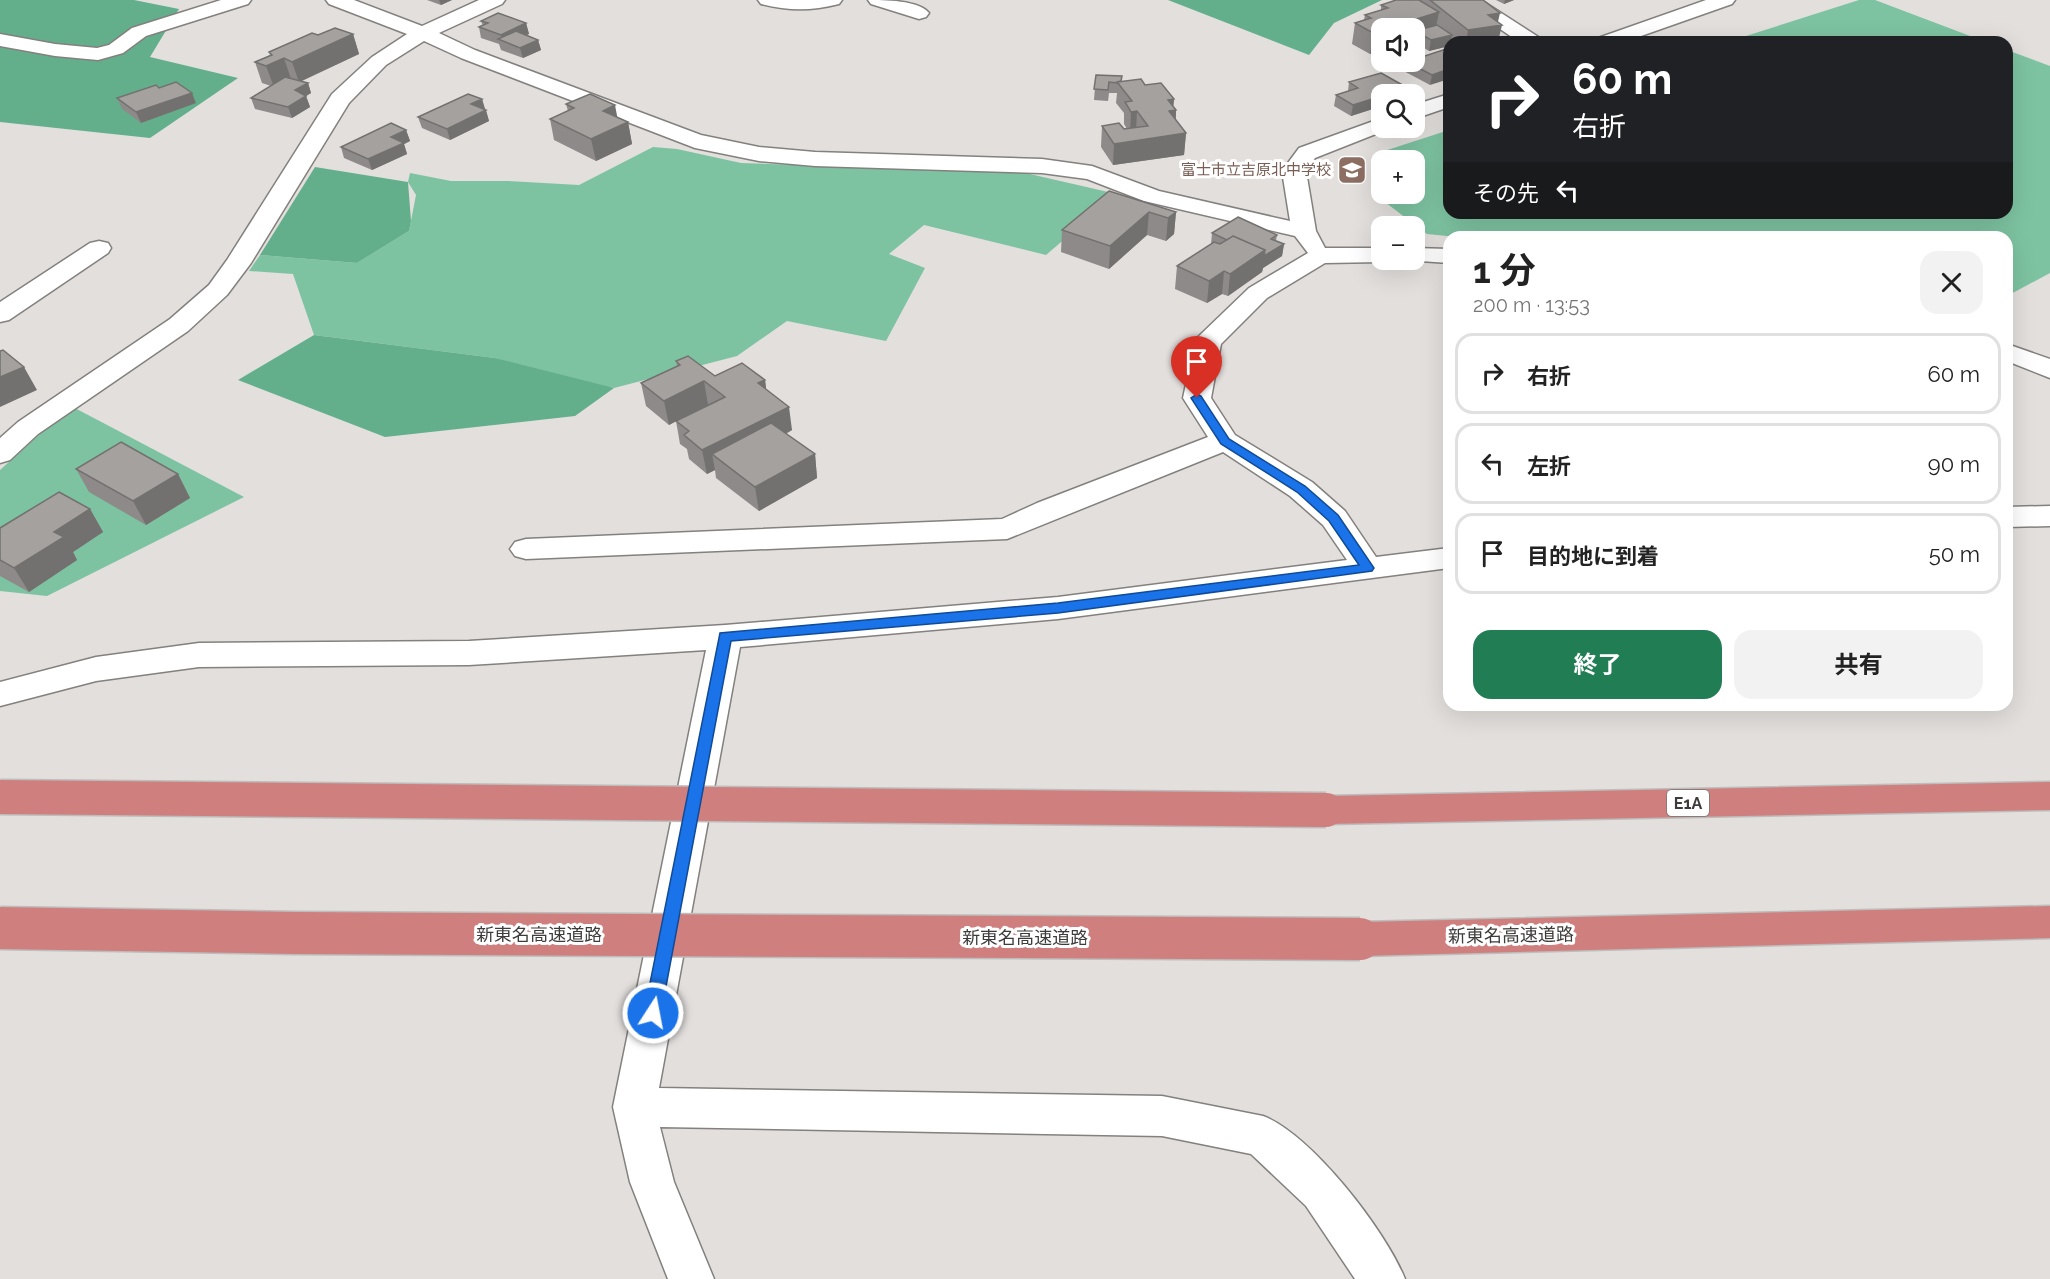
<!DOCTYPE html>
<html lang="ja">
<meta charset="utf-8">
<style>
:root{--surface:#fff;--page:#f2f2f2;--text:#222;--muted:#767676;--line:#e0e0e0;--accent:#217e54}
body{margin:0;font-family:Raleway,"Noto Sans JP",sans-serif;background:var(--page);color:var(--text);height:100vh;display:flex;flex-direction:column;font-size:22px;white-space:nowrap}
*{box-sizing:border-box;margin:0}
p{font-size:20px;color:var(--muted)}
.icon{flex:none;width:33px;height:33px;fill:none;stroke:currentColor;stroke-width:2;stroke-linecap:round;stroke-linejoin:round}
.map{position:relative;flex:1;overflow:hidden}
.side{position:absolute;left:1443px;top:231px;width:570px;height:480px;display:flex;flex-direction:column;background:var(--surface);border-radius:18px;box-shadow:0 6px 24px #0002}
.side>*{flex:none}
.top-card{position:absolute;left:1443px;top:36px;width:570px;height:183px;border-radius:18px;box-shadow:0 6px 24px #0002;background:#202124;color:#fff;overflow:hidden}
.tools{position:absolute;left:1371px;top:18px;display:grid;gap:12px}
.tools a{display:grid;place-items:center;width:54px;height:54px;border-radius:12px;background:var(--surface);box-shadow:0 6px 24px #0002;font-size:30px}
.pin{position:absolute;display:grid;place-items:center;width:51px;height:51px;color:#fff;margin:-62px -26px;border-radius:50% 50% 50% 0;rotate:-45deg;box-shadow:0 0 6px #0007}
.pin .icon{rotate:45deg}
.me{position:absolute;width:66px;margin:-33px;rotate:11deg;stroke-linejoin:round;filter:drop-shadow(0 0 4px #0008)}
.turn{display:flex;align-items:center;gap:21px;height:126px;padding:0 30px;font-size:27px}
.turn .icon{width:78px;height:78px;stroke-width:2.5}
.turn b{display:block;font-size:42px;line-height:51px}
.then{display:flex;align-items:center;height:57px;padding:0 30px;background:#0003;gap:12px;font-size:22px}
.round{display:grid;place-items:center;flex:none;width:63px;height:63px;border-radius:18px;background:var(--page)}
.summary{display:flex;align-items:center;justify-content:space-between;height:102px;padding:0 30px}
h1{font-size:36px;font-weight:700;line-height:45px}
.button{display:flex;gap:12px;margin-top:auto;padding:12px 30px}
.button a{flex:1;height:69px;border-radius:18px;background:var(--accent);color:#fff;font-size:24px;font-weight:700;line-height:69px;text-align:center}
.button a+a{background:var(--page);color:var(--text)}
ul{padding:0;list-style:none}
li{display:flex;align-items:center;gap:18px;height:81px;margin:0 12px 9px;padding:0 18px;border:3px solid var(--line);border-radius:18px}
li div{flex:1}
li b{display:block;font-size:22px}
li em{font-style:normal}
.map>svg:first-child{display:block}
.green{fill:#7dc3a1;fill-rule:evenodd}
.forest{fill:#63af8c}
.lines{fill:none;stroke-linecap:round;stroke-linejoin:round}
.minor-casing{stroke:#83807e;stroke-width:3}
.highway-casing{stroke:#bdbdbc;stroke-width:3}
.minor{fill:#fff;fill-rule:evenodd}
.highway{fill:#cf7f7e;fill-rule:evenodd}
.highway-bridge-far1-casing{stroke:#bdbdbc;stroke-width:37;stroke-linecap:butt}
.highway-bridge-casing{stroke:#bdbdbc;stroke-width:45;stroke-linecap:butt}
.highway-bridge-far1{stroke:#cf7f7e;stroke-width:34}
.highway-bridge{stroke:#cf7f7e;stroke-width:42}
.wall{fill:#8d8a89}
.shaded-wall{fill:#73716f}
.building{fill:#a4a19f;stroke:#73716f;stroke-width:1.5}
.route{fill:#1a73e8;stroke:#114b97;stroke-width:1.5}
.labels{text-anchor:middle;dominant-baseline:central;stroke-width:6;stroke-linejoin:round;paint-order:stroke}
.far-education-label{font-size:15px;fill:#785e54;stroke:#fff;text-anchor:end}
.shield{fill:#fff;stroke:#787676;stroke-width:1.5}
.shield-label{font-size:16px;font-weight:bold;fill:#3e3c3b}
.street-label{font-size:18px;fill:#3e3c3b;stroke:#fff}
</style>
<div class="map">
<svg width="2050" height="1279" viewBox="0 0 2050 1279">
<rect width="100%" height="100%" fill="#e2dfdd"/>
<path class="green" d="M1859 0H1875L1986 42H1727Z
M2007 50 2050 66V273L2007 296V237H1657L1648 233 1618 237H1457L1427 234 1373 193 1375 154 1449 130V213H2007ZM1382 160H1414V194H1382Z
M653 147 677 149 741 163 1021 172 1117 194 1046 255 924 225 889 254 925 268 886 341 787 321 737 356 614 388 561 380 495 358 314 335 293 274 249 271 260 255 357 263 409 231 416 195 408 182 410 173 451 181H508L579 185Z
M71 406 244 497 47 596 0 591V470Z"/>
<path class="forest" d="M0 0H134L179 9 150 57 238 78 150 138 0 122Z
M1168 0H1382L1334 23 1309 55Z
M315 167 408 182 411 221 409 231 357 263 260 255Z
M314 335 495 358 614 388 575 416 385 437 238 380Z"/>
<g class="lines">
<g class="minor-casing">
<path id="minor" d="M221 0H251L248 4 146 36 123 53 98 60 55 56 0 46V34L55 44 97 48 109 45 132 28Z
M326 0H354L422 26 479 0H505L502 4 439 33 475 50 701 135 759 147 815 152 1042 159 1092 166 1159 191 1290 221 1282 171 1299 148 1382 118V128H1391L1315 158 1306 171 1316 231 1325 248H1382V260H1391L1382 262 1325 263 1267 298 1221 344 1211 398 1235 435 1312 482 1345 511 1376 557 1449 548V568L1058 619 740 647 659 1088 1162 1096 1263 1116C1311 1134 1386 1231 1405 1279H1355L1306 1206 1251 1154 1162 1136 660 1127 674 1182 714 1279H668L630 1182 613 1107 706 650 469 665 199 667 96 681 0 706V682L96 657 199 643 469 641 725 625 1058 597 1347 560 1323 525 1290 496 1223 452 1007 539 526 559 515 556 510 549 515 542 526 539 1002 519 1037 503 1208 437 1183 398 1195 342 1199 336 1249 288 1308 253 1295 236 1144 201 1087 179 1042 173 815 166 759 161 695 148 461 58 424 41 386 65 349 103 251 263 227 295 188 331 38 434 10 460 0 463V438L18 422 170 319 209 285 227 260 332 94 372 57 407 34 329 4Z
M758 0H842L839 4C811 11 789 11 761 4Z
M868 0C884 0 919 0 929 13L926 17 919 19 871 4Z
M1458 0H1481L1540 38 1543 42H1519Z
M1706 0H1735L1732 4 1624 42H1595L1598 38Z
M1449 94V107L1414 119V105Z
M99 241 108 243 111 248 108 253 9 320 0 322V302L90 243Z
M1414 248 1449 249V263L1405 260H1414Z
M2007 344 2050 359V378L2007 361Z
M2050 506V526L2007 527V507Z"/>
</g>
<g class="highway-casing">
<path id="highway" d="M2050 782V810L1326 824 1313 820 1308 810 1313 800 1326 796Z
M2050 906V938L1360 956 1346 951 1340 939 1346 927 1360 922Z"/>
</g>
<use href="#minor" class="minor"/>
<use href="#highway" class="highway"/>
<g class="highway-bridge-far1-casing">
<path id="highway-bridge-far1" d="M0 797 1326 810"/>
</g>
<g class="highway-bridge-casing">
<path id="highway-bridge" d="M0 928 295 933 1360 939"/>
</g>
<use href="#highway-bridge-far1" class="highway-bridge-far1"/>
<use href="#highway-bridge" class="highway-bridge"/>
</g>
<path class="wall" d="M427 0H452L441 5Z
M1396 0H1483L1498 22V42H1453L1451 40V42H1449V46L1429 51 1414 42V28L1370 54 1352 44 1355 23 1364 20 1365 15 1381 10V5Z
M1496 0H1514L1504 4Z
M481 21 526 23 529 34 526 35 538 40 541 50 523 58 501 50 499 44 481 38 479 27 483 26Z
M353 34 359 54 302 81 308 83 311 93 306 96 310 107 292 118 255 109 251 98 271 86 262 83 255 62 270 55 269 52 318 35Z
M1446 49 1430 85 1400 69 1401 62H1414L1425 56Z
M1096 75 1122 81 1145 85 1174 99 1173 106 1176 110V120L1186 133 1184 155 1113 165 1101 147 1102 126 1124 129H1127L1124 124V113L1116 103 1117 93H1109L1108 101 1094 100Z
M1349 82 1408 88 1406 94H1382V106L1351 116 1334 106 1336 95 1348 91Z
M159 88 196 103 141 123 122 109 117 98Z
M482 99 489 121 450 140 422 128 418 117Z
M566 104 618 118 628 122 632 144 596 161 554 140 550 119 568 111Z
M406 130 410 141 404 144 407 154 372 170 344 158 341 147Z
M1109 191 1176 212 1174 234 1166 241 1147 235 1109 269 1061 252 1062 230Z
M1212 233 1277 235 1276 241 1284 244 1282 256 1263 268 1262 272 1228 296 1222 294 1207 303 1175 289 1177 266 1211 244Z
M676 361 715 376 765 380 766 389 792 430 786 434 815 454 817 478 759 511 716 478 715 470 707 474 689 459 687 449 680 444 676 421 669 425 646 406 641 383 677 366Z
M76 469 178 474 190 498 146 525 89 492Z
M90 509 103 532 73 552 77 560 29 592 0 576V528Z"/>
<path class="shaded-wall" d="M439 0H452L441 5Z
M1505 0H1514L1504 4Z
M1439 12 1435 32 1415 31 1414 36V28H1388Z
M1500 13 1497 26 1502 25 1498 42H1466L1468 30 1488 15Z
M526 23 529 34 509 43 502 40 501 35Z
M1382 30V50L1370 54 1373 33Z
M353 34 359 54 299 82 292 62Z
M1452 35 1451 42H1449V46L1429 51 1431 40Z
M538 40 541 50 523 58 520 48Z
M284 58 291 79 274 87 266 66Z
M1449 65V79L1430 85 1432 75Z
M308 83 311 93 306 96 310 107 292 118 288 107 295 90Z
M1408 88 1406 94H1386Z
M192 93 196 103 141 123 136 112Z
M1382 96V106L1351 116 1353 105Z
M482 99 485 110 471 104Z
M1174 99 1173 111 1176 110 1175 132 1167 133 1168 100Z
M615 105 619 126 628 122 632 144 596 161 591 139 603 111Z
M486 110 489 121 450 140 447 129Z
M1137 111 1136 132 1130 133 1131 112Z
M406 130 410 141 404 144 407 154 372 170 368 159 391 137Z
M1186 133 1184 155 1113 165 1114 144Z
M1149 212 1147 235 1109 269 1110 246Z
M1176 212 1174 234 1166 241 1168 218Z
M1284 244 1282 256 1263 268 1262 272 1228 296 1230 274 1265 250Z
M1224 271 1222 294 1207 303 1209 281Z
M24 367 37 390 0 407V377Z
M765 380 768 404 758 383Z
M704 381 708 405 669 425 664 401Z
M789 407 792 430 725 464 712 454 715 470 707 474 702 450Z
M815 454 817 478 759 511 755 487Z
M178 474 190 498 146 525 133 501Z
M90 509 103 532 73 552 77 560 29 592 14 568 54 532Z"/>
<path class="building" d="M1396 0H1419L1439 12 1388 28H1382V30L1373 33 1355 23 1371 18 1365 15 1388 8 1381 5Z
M1430 0H1483L1500 13 1488 15 1502 25 1468 30Z
M498 13 526 23 501 35 479 27 488 23 481 21Z
M1437 25 1452 35 1431 40 1415 31Z
M335 28 353 34 292 62 284 58 266 66 255 62 272 55 269 52 312 33 318 35Z
M516 31 538 40 520 48 498 39Z
M1446 49 1449 51V69L1432 75 1407 62H1414V54L1419 53 1425 56Z
M1381 73 1408 88 1386 94H1382V96L1353 105 1336 95 1358 88 1349 82Z
M1096 75 1122 76 1121 81 1117 82 1118 83 1109 82 1108 90 1094 89Z
M285 77 308 83 295 90 306 96 288 107 251 98Z
M1141 79 1145 85 1161 83 1174 99 1168 100 1176 110 1169 111 1186 133 1114 144 1102 126 1119 123 1124 129 1148 126 1137 111 1131 112 1125 102 1132 101 1117 82Z
M176 82 192 93 136 112 117 98 156 85 159 88Z
M468 94 482 99 471 104 486 110 447 129 418 117Z
M590 94 615 105 603 111 628 122 591 139 550 119 574 108 566 104Z
M391 123 406 130 391 137 404 143 368 159 341 147Z
M1109 191 1176 212 1168 218 1149 212 1110 246 1062 230Z
M1238 217 1277 235 1271 239 1284 244 1264 256 1265 250 1233 236 1227 240 1212 233Z
M1233 236 1265 250 1230 274 1224 271 1209 281 1177 266 1214 242 1220 244Z
M3 350 24 367 0 377V351Z
M688 356 715 376 742 363 765 380 758 383 789 407 702 450 684 435 689 431 676 421 725 397 704 381 664 401 641 383 680 365 676 361Z
M771 423 815 454 755 487 712 454Z
M121 442 178 474 133 501 76 469Z
M59 492 90 509 54 532 64 537 14 568 0 560V528Z"/>
<path class="route" d="M1197 394 1201 396 1229 439 1305 486 1338 515 1374 568 1372 571 1058 613 731 641 661 1013 659 1018 653 1020 647 1018 644 1013 720 633 1058 603 1359 565 1329 521 1297 492 1221 444 1191 398Z"/>
<defs>
<g id="school-square" transform="scale(1.5)"><rect x="-9" y="-9" width="18" height="18" rx="4" fill="#8d6e63" stroke="#fff"/><path d="M0-5L7-2L0 1L-7-2ZM-4 1L0 2.5L4 1V4Q0 6-4 4Z" fill="#fff"/></g>
</defs>
<g fill-rule="evenodd">
<use href="#school-square" x="1352" y="170"/>
</g>
<g class="labels">
<g class="far-education-label">
<text x="1331" y="170">富士市立吉原北中学校</text>
</g>
<rect class="shield" x="1667" y="790" width="42" height="26" rx="4.5"/>
<g class="shield-label">
<text x="1688" y="803">E1A</text>
</g>
<g class="street-label">
<text x="539" y="934">新東名高速道路</text>
<text transform="translate(1511 935) rotate(-1)">新東名高速道路</text>
<text x="1025" y="937">新東名高速道路</text>
</g>
</g>
</svg>
<div class="tools">
<a><svg class="icon" aria-label="sound" viewBox="0 0 24 24"><path d="M4 9h4l5-4v14l-5-4H4zM17 9q2 3 0 6"/></svg></a>
<a><svg class="icon" aria-label="search" viewBox="0 0 24 24"><circle cx="10" cy="10" r="6"/><path d="M15 15l6 6"/></svg></a>
<a>+</a>
<a>−</a>
</div>
<div class="pin" style="left:1197px;top:398px;background:#d93025"><svg class="icon" aria-label="arrive" viewBox="0 0 24 24"><path d="M6 21V4h12l-3 4 3 4H6"/></svg></div>
<svg class="me" style="left:653px;top:1013px" viewBox="-20 -20 40 40"><circle r="17" fill="#1a73e8" stroke="#fff" stroke-width="3"/><path d="M0-11L8 9 0 5-8 9z" fill="#fff"/></svg>
<div class="top-card">
<div class="turn"><svg class="icon" aria-label="right" viewBox="0 0 24 24"><path d="M7 20v-9h11M14 6l5 5-5 5"/></svg><div><b>60 m</b>右折</div></div>
<div class="then">その先<svg class="icon" aria-label="left" viewBox="0 0 24 24"><path d="M17 20v-9H6M10 6l-5 5 5 5"/></svg></div>
</div>
<section class="side">
<div class="summary"><div><h1>1 分</h1><p>200 m · 13:53</p></div><a class="round"><svg class="icon" aria-label="close" viewBox="0 0 24 24"><path d="M6 6l12 12M18 6L6 18"/></svg></a></div>
<ul>
<li><svg class="icon" aria-label="right" viewBox="0 0 24 24"><path d="M7 20v-9h11M14 6l5 5-5 5"/></svg><div><b>右折</b></div><em>60 m</em></li>
<li><svg class="icon" aria-label="left" viewBox="0 0 24 24"><path d="M17 20v-9H6M10 6l-5 5 5 5"/></svg><div><b>左折</b></div><em>90 m</em></li>
<li><svg class="icon" aria-label="arrive" viewBox="0 0 24 24"><path d="M6 21V4h12l-3 4 3 4H6"/></svg><div><b>目的地に到着</b></div><em>50 m</em></li>
</ul>
<div class="button"><a>終了</a><a>共有</a></div>
</section>
</div>
